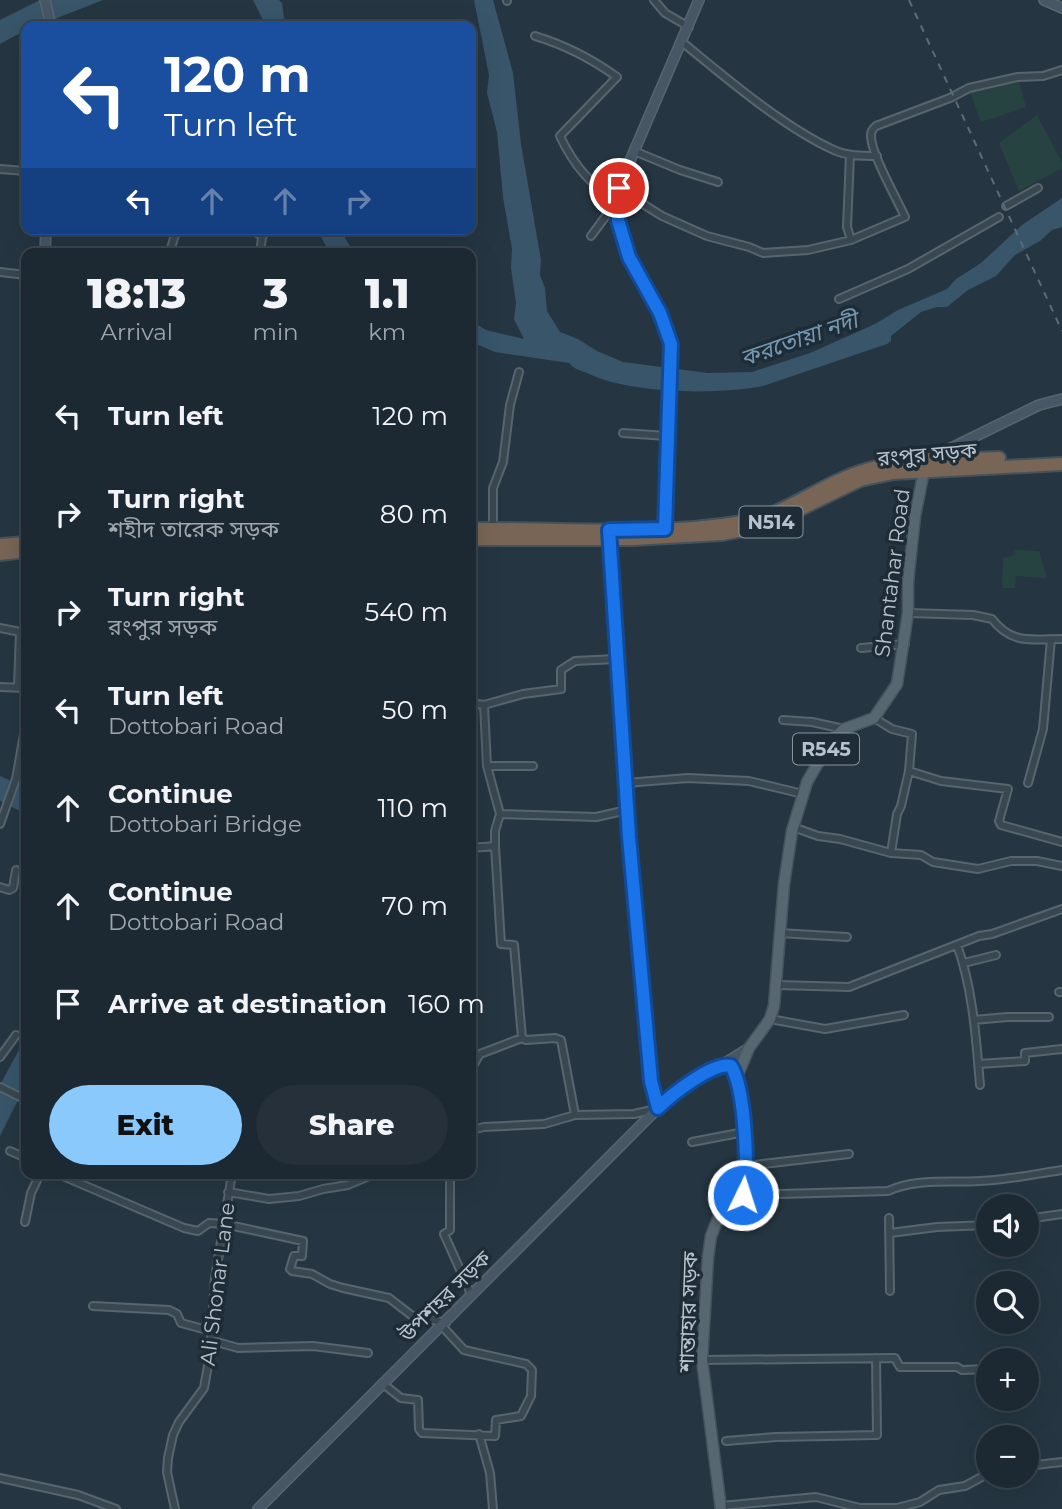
<!DOCTYPE html>
<meta charset="utf-8">
<style>
:root{--surface:#1c2832;--page:#25303a;--text:#f1f3f6;--muted:#a0a6ac;--line:#3a444d;--accent:#8ac9fc}
body{margin:0;font-family:Montserrat,"Noto Sans Bengali",sans-serif;background:var(--page);color:var(--text);height:100vh;display:flex;flex-direction:column;font-size:26px;white-space:nowrap}
*{box-sizing:border-box;margin:0}
p{font-size:23px;color:var(--muted)}
.icon{flex:none;width:38px;height:38px;fill:none;stroke:currentColor;stroke-width:2;stroke-linecap:round;stroke-linejoin:round}
.map{position:relative;flex:1;overflow:hidden}
.side{position:absolute;left:21px;top:248px;width:455px;height:931px;display:flex;flex-direction:column;background:var(--surface);border-radius:14px;box-shadow:0 7px 28px #0002,0 0 0 2px var(--line)}
.side>*{flex:none}
.top-card{position:absolute;left:21px;top:21px;width:455px;height:214px;border-radius:14px;box-shadow:0 7px 28px #0002,0 0 0 2px var(--line);background:#1a4fa0;color:#fff;overflow:hidden}
.controls{position:absolute;left:976px;top:1194px;display:grid;gap:14px}
.controls a{display:grid;place-items:center;width:63px;height:63px;border-radius:50%;background:var(--surface);box-shadow:0 7px 28px #0002,0 0 0 2px var(--line);font-size:35px}
.pin{position:absolute;display:grid;place-items:center;width:60px;height:60px;color:#fff;margin:-30px;border:4px solid #fff;border-radius:50%;box-shadow:0 2px 7px #0007}
.me{position:absolute;width:77px;margin:-38px;rotate:4deg;stroke-linejoin:round;filter:drop-shadow(0 0 5px #0008)}
.turn{display:flex;align-items:center;gap:24px;height:147px;padding:0 28px;font-size:32px}
.turn .icon{width:91px;height:91px;stroke-width:2.5}
.turn b{display:block;font-size:49px;line-height:60px}
.lanes{display:flex;align-items:center;height:66px;padding:0 28px;background:#0003;justify-content:center;gap:35px;direction:ltr}
.lanes .off{opacity:.35}
.eta{display:flex;justify-content:space-evenly;align-items:center;height:119px;text-align:center}
.eta b{font-size:42px;font-weight:800;line-height:49px}
.primary-button{display:flex;gap:14px;margin-top:auto;padding:14px 28px}
.primary-button a{flex:1;height:80px;border-radius:42px;background:var(--accent);color:#111;font-size:28px;font-weight:800;line-height:80px;text-align:center}
.primary-button a+a{background:var(--page);color:var(--text)}
ul{padding:0;list-style:none}
li{display:flex;align-items:center;gap:21px;height:98px;padding:0 28px}
li div{flex:1}
li b{display:block;font-size:26px}
li em{font-style:normal}
.map>svg:first-child{display:block}
.green{fill:#274341}
.water{fill:#38556a}
.lines{fill:none;stroke-linecap:round;stroke-linejoin:round}
.street-casing{stroke:#57656f;stroke-width:10}
.secondary-casing{stroke:#57656f;stroke-width:12}
.primary-casing{stroke:#46535e;stroke-width:13}
.highway-casing{stroke:#44525c;stroke-width:16}
.street{stroke:#394751;stroke-width:6}
.secondary{stroke:#475765;stroke-width:9}
.primary{stroke:#576771;stroke-width:10}
.highway{stroke:#786556;stroke-width:12}
.rail{stroke:#5b6c79;stroke-width:2;stroke-dasharray:7 7;stroke-linecap:butt}
.route-casing{stroke:#114b97;stroke-width:18}
.route{stroke:#1a73e8;stroke-width:12}
.labels{text-anchor:middle;dominant-baseline:central;stroke-width:7;stroke-linejoin:round;paint-order:stroke}
.shield{fill:#1e2c37;stroke:#88959f;stroke-width:2}
.shield-label{font-size:19px;font-weight:bold;fill:#b6c2cc}
.street-label{font-size:21px;fill:#b6c2cc;stroke:#1e2c37}
.water-label{font-size:23px;font-style:italic;fill:#7598b0;stroke:#1e2c37}
</style>
<div class="map">
<svg width="1062" height="1509" viewBox="0 0 1062 1509">
<rect width="100%" height="100%" fill="#253642"/>
<path class="green" d="M1018 78 1026 107 981 122 969 90Z
M1037 115 1062 163V168L1019 191 999 143Z
M1015 550 1039 551 1047 578 1016 576 1015 588H1002L1003 558 1013 556Z"/>
<path class="water" d="M40 0H103L37 26H26V30L0 44V20Z
M253 0H279L282 3 285 26H266Z
M474 0H493L513 73 521 144 541 260 540 275 545 288 547 311 560 332 578 339 597 351 623 362 708 373 752 372 810 353 875 324 898 310 947 289 956 279 981 263 1022 225 1062 198V227L1052 230 1040 241 1015 255 996 276 968 290 947 307H937L921 312 891 336V341L887 344 763 386C717 395 629 394 587 373 580 370 575 370 569 363L495 352 471 342V321L486 330 524 339 514 319 516 303 511 268 512 249 503 197 497 132 487 93 489 75Z
M317 229H340L352 250 360 254H330Z
M0 776 26 788V814L0 801Z
M26 1037V1084L0 1136V1085Z"/>
<g class="lines">
<g class="street-casing">
<path id="street" d="M507 0V1
M654 0 665 13 689 27
M535 36C565 45 592 59 617 77L560 136C572 162 591 186 617 201L591 236
M682 42C725 77 783 127 834 150 847 156 862 156 877 156
M634 151 680 170 718 182
M850 155 847 227 851 240
M0 169 26 171
M619 189 662 216 707 236 749 247 763 253 808 250 851 240 905 217C897 199 871 154 871 136 871 131 872 130 876 126L950 98 969 88 1018 77 1043 76 1062 70
M1006 206 1038 188
M249 229 263 236
M169 254 177 229
M260 254 263 229
M0 272 26 275
M839 299 908 269 999 217
M623 433 667 436
M493 529V488L503 462 510 405 519 372
M908 613 973 615 992 619C1012 645 1032 639 1062 639
M0 628 20 632 26 630
M861 648 905 644
M18 686 20 632
M0 687 26 688
M471 703 484 705 487 766 500 814
M484 705 523 694 561 689V670L575 661 616 659
M874 718 892 729 912 734 909 771 901 806 897 814 891 853
M783 720 812 722 844 729
M487 766H533
M909 771 941 781 1008 789 999 821 1001 825 1062 842
M626 783 688 778 749 781 803 794
M1028 783 1043 729 1051 639
M500 814 495 831V846L501 944 514 945 522 1038 526 1040 555 1038 561 1040 575 1115
M500 814 596 817 627 810
M0 824 16 779 26 723
M793 827 818 836 840 839 891 853 921 855 933 862 978 869 1011 861H1037L1062 866
M471 848 495 846
M0 887 9 890 13 888 16 870
M779 933 847 937
M957 945C973 989 976 1038 980 1085
M964 963 996 955
M777 985 849 987 979 936 992 934 1062 909
M1059 992H1062
M770 1019 825 1029 904 1015
M974 1020 1007 1017H1049
M0 1057 16 1035
M978 1064 1025 1061V1053L1062 1049
M471 1069 480 1054 522 1038
M0 1087 26 1100
M471 1130 484 1127 544 1124 575 1115 634 1114 656 1109
M692 1142 744 1132
M10 1151 26 1158
M746 1166 849 1154
M58 1174 184 1228 198 1231 209 1223 224 1224 303 1241 302 1256H294L290 1269 292 1271 312 1274 330 1284 343 1288 389 1298 411 1315 446 1323
M450 1174V1230L444 1234 471 1294
M228 1192 269 1199 299 1196 323 1189 348 1185 374 1174
M743 1195 888 1191C916 1178 950 1183 980 1181 1008 1180 1035 1174 1062 1170
M889 1218 890 1291
M1027 1219 1062 1214
M25 1222 31 1193 40 1174
M890 1233 937 1227 989 1225
M93 1306 169 1310 177 1314 181 1323 211 1331
M210 1340 238 1348 313 1346 368 1353
M702 1360 895 1358 900 1367H957L962 1370 989 1369
M382 1383 401 1398 418 1400 419 1429 422 1433 495 1436 496 1420 521 1416 531 1396 532 1370 526 1364 464 1350 442 1326
M1014 1398V1407
M479 1434 490 1473 493 1509
M726 1441 776 1437 877 1435 876 1358
M1027 1466 1062 1462
M0 1478 78 1495 116 1509
M721 1506 816 1497 860 1508H897L920 1502 939 1490 965 1486 989 1473
M175 1509 167 1472 168 1458 173 1435 179 1422 204 1388 210 1354 215 1278 232 1174"/>
</g>
<g class="secondary-casing">
<path id="secondary" d="M45 0 51 26
M1044 0 1062 8
M45 254 46 229
M931 458 1039 405 1062 399
M666 533C664 492 665 450 667 409 669 384 675 354 666 329 649 277 608 247 620 184L699 0
M609 539 616 659 637 945 651 1081 658 1108
M258 1509 667 1099 749 1048"/>
</g>
<g class="primary-casing">
<path id="primary" d="M721 1509 702 1360 708 1257 711 1236 719 1216 743 1195 746 1184 742 1109 736 1079 749 1048 770 1019 774 1006 784 884 792 831 807 782 831 741 844 729 874 718 897 684 908 613V582L915 516 924 471"/>
</g>
<g class="highway-casing">
<path id="highway" d="M471 529C561 528 654 537 743 522 785 515 824 482 866 470 907 457 956 460 999 458
M471 539H632L722 534 754 528 786 516 860 480 893 473 1062 464
M0 545 26 543
M0 554 26 551"/>
</g>
<use href="#street" class="street"/>
<use href="#secondary" class="secondary"/>
<use href="#primary" class="primary"/>
<use href="#highway" class="highway"/>
<path class="rail" d="M909 0 1062 331"/>
</g>
<g class="lines">
<g class="route-casing">
<path id="route" d="M619 188 617 201 618 220 629 257 660 313 671 344 665 529 609 530 629 837 651 1081 658 1108C671 1095 714 1061 731 1066 745 1088 749 1169 743 1195"/>
</g>
<use href="#route" class="route"/>
</g>
<g class="labels">
<g class="shield">
<rect x="739.5" y="506.5" width="63" height="31" rx="5"/>
<rect x="793" y="733.5" width="66" height="31" rx="5"/>
</g>
<g class="shield-label">
<text x="771" y="522">N514</text>
<text x="826" y="749">R545</text>
</g>
<g class="street-label">
<text transform="translate(927 454) rotate(-5)">রংপুর সড়ক</text>
<text transform="translate(892 573) rotate(-83)">Shantahar Road</text>
<text transform="translate(217 1284) rotate(-83)">Ali Shonar Lane</text>
<text transform="translate(445 1296) rotate(-45)">উপশহর সড়ক</text>
<text transform="translate(688 1312) rotate(-88)">শান্তাহার সড়ক</text>
</g>
<g class="water-label">
<text transform="translate(799 339) rotate(-19)">করতোয়া নদী</text>
</g>
</g>
</svg>
<div class="controls">
<a><svg class="icon" aria-label="sound" viewBox="0 0 24 24"><path d="M4 9h4l5-4v14l-5-4H4zM17 9q2 3 0 6"/></svg></a>
<a><svg class="icon" aria-label="search" viewBox="0 0 24 24"><circle cx="10" cy="10" r="6"/><path d="M15 15l6 6"/></svg></a>
<a>+</a>
<a>−</a>
</div>
<div class="pin" style="left:619px;top:188px;background:#d93025"><svg class="icon" aria-label="arrive" viewBox="0 0 24 24"><path d="M6 21V4h12l-3 4 3 4H6"/></svg></div>
<svg class="me" style="left:743px;top:1195px" viewBox="-20 -20 40 40"><circle r="17" fill="#1a73e8" stroke="#fff" stroke-width="3"/><path d="M0-11L8 9 0 5-8 9z" fill="#fff"/></svg>
<div class="top-card">
<div class="turn"><svg class="icon" aria-label="left" viewBox="0 0 24 24"><path d="M17 20v-9H6M10 6l-5 5 5 5"/></svg><div><b>120 m</b>Turn left</div></div>
<div class="lanes"><svg class="icon" aria-label="left" viewBox="0 0 24 24"><path d="M17 20v-9H6M10 6l-5 5 5 5"/></svg><svg class="icon off" aria-label="ahead" viewBox="0 0 24 24"><path d="M12 20V5M6 11l6-6 6 6"/></svg><svg class="icon off" aria-label="ahead" viewBox="0 0 24 24"><path d="M12 20V5M6 11l6-6 6 6"/></svg><svg class="icon off" aria-label="right" viewBox="0 0 24 24"><path d="M7 20v-9h11M14 6l5 5-5 5"/></svg></div>
</div>
<section class="side">
<div class="eta">
<div><b>18:13</b><p>Arrival</p></div>
<div><b>3</b><p>min</p></div>
<div><b>1.1</b><p>km</p></div>
</div>
<ul>
<li><svg class="icon" aria-label="left" viewBox="0 0 24 24"><path d="M17 20v-9H6M10 6l-5 5 5 5"/></svg><div><b>Turn left</b></div><em>120 m</em></li>
<li><svg class="icon" aria-label="right" viewBox="0 0 24 24"><path d="M7 20v-9h11M14 6l5 5-5 5"/></svg><div><b>Turn right</b><p>শহীদ তারেক সড়ক</p></div><em>80 m</em></li>
<li><svg class="icon" aria-label="right" viewBox="0 0 24 24"><path d="M7 20v-9h11M14 6l5 5-5 5"/></svg><div><b>Turn right</b><p>রংপুর সড়ক</p></div><em>540 m</em></li>
<li><svg class="icon" aria-label="left" viewBox="0 0 24 24"><path d="M17 20v-9H6M10 6l-5 5 5 5"/></svg><div><b>Turn left</b><p>Dottobari Road</p></div><em>50 m</em></li>
<li><svg class="icon" aria-label="ahead" viewBox="0 0 24 24"><path d="M12 20V5M6 11l6-6 6 6"/></svg><div><b>Continue</b><p>Dottobari Bridge</p></div><em>110 m</em></li>
<li><svg class="icon" aria-label="ahead" viewBox="0 0 24 24"><path d="M12 20V5M6 11l6-6 6 6"/></svg><div><b>Continue</b><p>Dottobari Road</p></div><em>70 m</em></li>
<li><svg class="icon" aria-label="arrive" viewBox="0 0 24 24"><path d="M6 21V4h12l-3 4 3 4H6"/></svg><div><b>Arrive at destination</b></div><em>160 m</em></li>
</ul>
<div class="primary-button"><a>Exit</a><a>Share</a></div>
</section>
</div>
